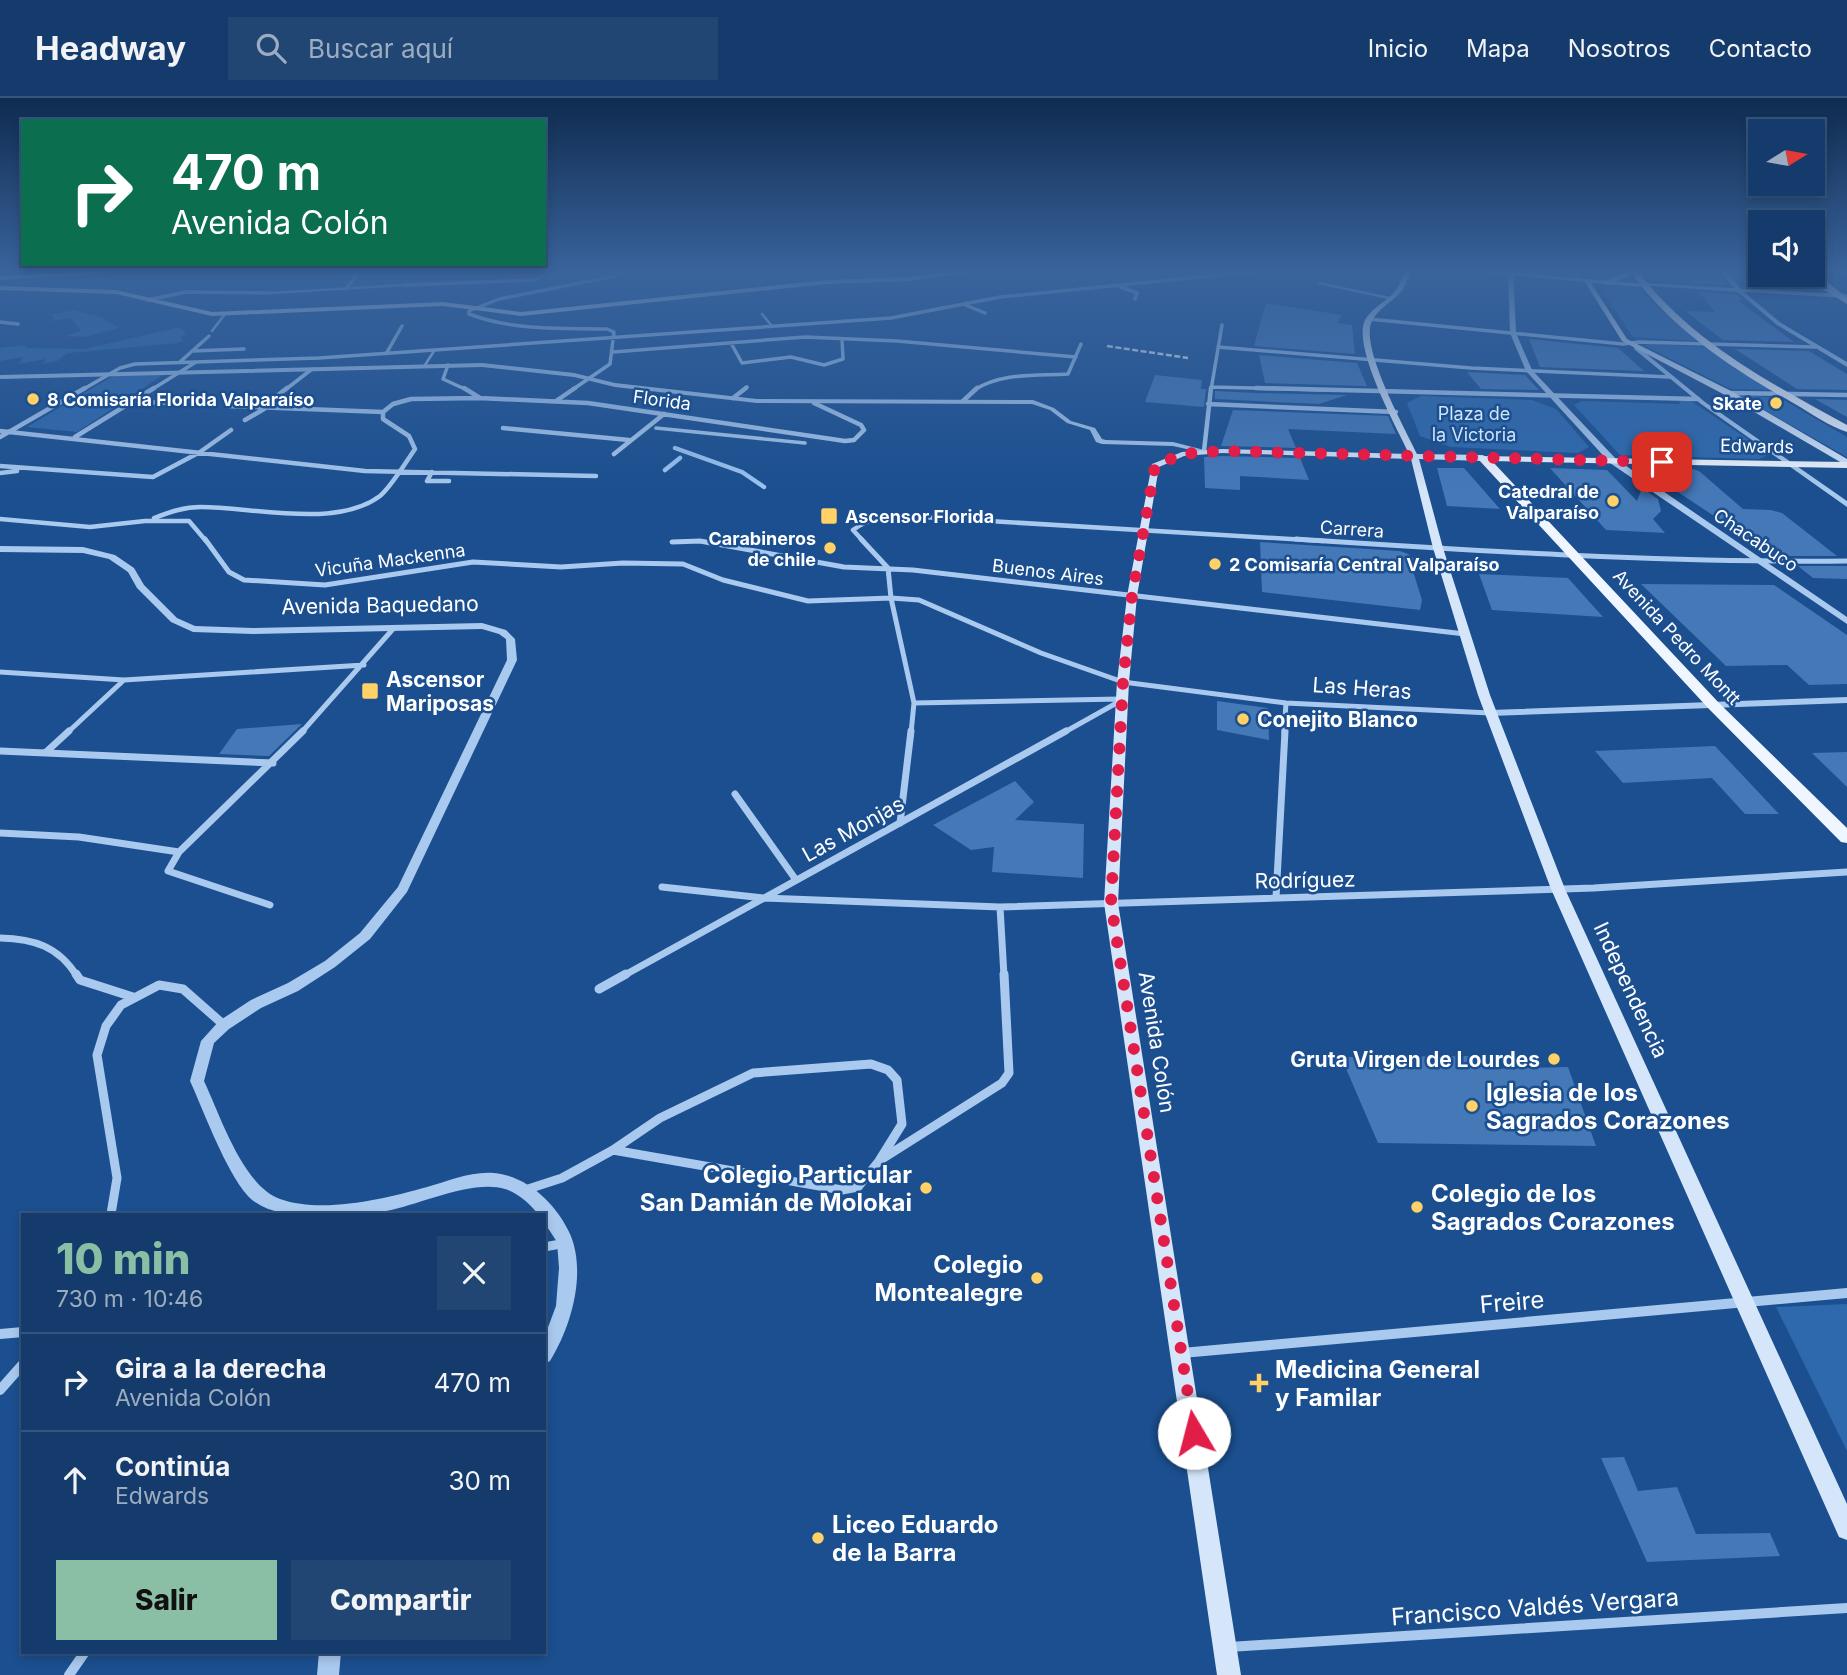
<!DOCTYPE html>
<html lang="es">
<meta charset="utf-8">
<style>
:root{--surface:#143b6b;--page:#214673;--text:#f1f3f6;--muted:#9dadc1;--line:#33557e;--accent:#8abfa5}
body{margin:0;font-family:Inter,sans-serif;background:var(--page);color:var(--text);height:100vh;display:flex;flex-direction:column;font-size:26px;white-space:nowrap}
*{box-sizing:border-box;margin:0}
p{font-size:23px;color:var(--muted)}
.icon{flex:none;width:38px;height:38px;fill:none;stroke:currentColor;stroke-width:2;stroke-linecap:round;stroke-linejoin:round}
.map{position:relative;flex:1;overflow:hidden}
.side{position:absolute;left:21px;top:1115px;width:525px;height:441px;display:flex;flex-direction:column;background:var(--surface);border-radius:0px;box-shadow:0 4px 10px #0003,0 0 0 2px var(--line)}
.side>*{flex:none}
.top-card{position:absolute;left:21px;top:21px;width:525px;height:147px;border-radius:0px;box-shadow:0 4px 10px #0003,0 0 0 2px var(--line);background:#0b6e4f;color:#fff;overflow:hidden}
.needle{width:46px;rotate:79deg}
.fabs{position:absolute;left:1748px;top:21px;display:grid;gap:14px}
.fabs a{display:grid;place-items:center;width:77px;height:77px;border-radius:0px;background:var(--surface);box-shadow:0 4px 10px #0003,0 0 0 2px var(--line);font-size:35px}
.pin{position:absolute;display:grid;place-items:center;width:60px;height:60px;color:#fff;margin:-30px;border-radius:14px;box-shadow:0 4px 10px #0006}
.me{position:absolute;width:77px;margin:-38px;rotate:352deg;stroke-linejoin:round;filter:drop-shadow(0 0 5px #0008)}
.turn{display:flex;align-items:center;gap:24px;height:147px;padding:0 35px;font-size:32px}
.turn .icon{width:91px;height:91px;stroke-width:2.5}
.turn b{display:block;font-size:49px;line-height:60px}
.round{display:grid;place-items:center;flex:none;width:74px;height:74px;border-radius:0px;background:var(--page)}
.summary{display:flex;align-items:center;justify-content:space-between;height:119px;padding:0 35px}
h1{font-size:42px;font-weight:800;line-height:52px;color:var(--accent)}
.action{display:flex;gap:14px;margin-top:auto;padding:14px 35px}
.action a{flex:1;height:80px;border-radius:0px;background:var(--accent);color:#111;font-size:28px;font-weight:800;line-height:80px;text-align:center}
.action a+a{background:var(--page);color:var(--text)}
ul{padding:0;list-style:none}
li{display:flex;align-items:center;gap:21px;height:98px;padding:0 35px;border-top:2px solid var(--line)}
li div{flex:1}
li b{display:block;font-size:26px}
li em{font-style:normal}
header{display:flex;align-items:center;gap:42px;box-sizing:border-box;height:98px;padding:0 35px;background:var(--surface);border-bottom:2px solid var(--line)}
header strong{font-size:33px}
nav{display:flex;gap:38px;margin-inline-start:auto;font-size:24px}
.search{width:490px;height:63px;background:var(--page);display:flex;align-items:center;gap:18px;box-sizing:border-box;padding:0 24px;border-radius:0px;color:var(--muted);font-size:26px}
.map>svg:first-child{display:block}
.green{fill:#2e69ad}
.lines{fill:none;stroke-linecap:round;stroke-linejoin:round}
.stream{stroke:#9cc4f0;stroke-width:4.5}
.building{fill:#4478b7}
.pedestrian-far1{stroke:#a9c9ee;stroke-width:2.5}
.pedestrian{stroke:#a9c9ee;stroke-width:3.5}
.minor-far5{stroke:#a9c9ee;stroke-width:3.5}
.minor-far4{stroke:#a9c9ee;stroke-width:4.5}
.minor-far3{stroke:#a9c9ee;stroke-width:5}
.minor-far2{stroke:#a9c9ee;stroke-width:7}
.minor-far1{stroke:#a9c9ee;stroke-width:9}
.minor{stroke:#a9c9ee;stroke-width:10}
.tertiary{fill:#a9c9ee;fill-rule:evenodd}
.secondary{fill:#d6e6fa;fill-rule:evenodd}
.primary{fill:#f0f6ff;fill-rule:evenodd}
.rail{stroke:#fff;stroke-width:2.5;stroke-dasharray:6 2.5;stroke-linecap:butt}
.route{stroke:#e11d48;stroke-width:12;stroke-dasharray:0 21.6}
.poi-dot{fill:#ffd166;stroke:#1b4f8f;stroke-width:2.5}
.labels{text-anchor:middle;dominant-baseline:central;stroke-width:5;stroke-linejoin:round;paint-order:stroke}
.far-poi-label{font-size:18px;font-weight:bold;fill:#fff;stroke:#1b4f8f;text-anchor:start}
.far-street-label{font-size:18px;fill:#fff;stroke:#1b4f8f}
.far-park-label{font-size:18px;fill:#cfe3fa;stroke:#1b4f8f}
.street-label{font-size:21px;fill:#fff;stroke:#1b4f8f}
.poi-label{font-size:21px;font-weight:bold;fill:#fff;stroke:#1b4f8f;text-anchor:start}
.near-poi-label{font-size:24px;font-weight:bold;fill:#fff;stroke:#1b4f8f;text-anchor:start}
.near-street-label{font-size:24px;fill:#fff;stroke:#1b4f8f}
</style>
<header>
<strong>Headway</strong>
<div class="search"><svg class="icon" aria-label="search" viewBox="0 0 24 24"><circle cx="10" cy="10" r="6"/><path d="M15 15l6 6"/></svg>Buscar aquí</div>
<nav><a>Inicio</a><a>Mapa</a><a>Nosotros</a><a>Contacto</a></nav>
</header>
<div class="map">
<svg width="1847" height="1577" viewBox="0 0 1847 1577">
<rect width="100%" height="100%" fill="#1b4f8f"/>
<path class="green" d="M547 172H622C602 178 564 185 544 179Z
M1618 187 1631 188 1638 192 1698 243 1633 239 1603 194Z
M73 212 103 220 119 230 84 239 65 238 81 233 71 220 51 223 55 220 50 217Z
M180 229 186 236 180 239 183 242 179 245 68 255 57 263 43 266 46 261 19 266 23 259 0 263V250L24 247 27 250 85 251Z
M1648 246 1707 249 1771 292 1731 291 1645 248Z
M163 277 77 334 27 329 113 278Z
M1745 297 1780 300 1847 339V359L1745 301 1742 299Z
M1421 298 1532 302 1556 311 1589 349 1578 355 1451 349 1420 338 1407 305Z
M1582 303 1680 306 1679 303H1691L1767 354 1766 358 1759 361 1620 357 1574 307Z
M1847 1206V1353L1776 1209Z"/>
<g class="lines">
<path class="stream" d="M675 350 742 374 764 389
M665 372 680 360"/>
</g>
<path class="building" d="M1683 172H1715L1728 187 1693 185Z
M1699 194 1737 197 1742 202H1737L1794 244 1723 242 1685 213 1715 214Z
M1266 205 1342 217 1337 225 1352 227 1355 256 1254 248Z
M1529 241 1618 250 1644 273 1540 269Z
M1735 251 1809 253 1847 276V292L1797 291Z
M1259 257 1357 265 1367 288 1265 285Z
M1467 274 1525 277 1539 292 1481 291Z
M1155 277 1202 282 1201 291H1206L1204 309 1145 304Z
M1215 293 1256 295 1347 297 1319 306 1215 301Z
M1815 301 1847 302V319Z
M1233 312 1388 318 1396 336 1288 331 1296 350 1221 348Z
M1222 358 1300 360 1309 382 1240 378V392L1205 390 1204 359Z
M1640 369 1693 371 1699 373 1743 411 1771 412 1782 415 1837 458H1784L1770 447H1758L1652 377 1653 383 1646 378 1647 374Z
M1437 370H1464L1500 411 1447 408Z
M1550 370 1607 372 1637 403 1642 390 1658 401 1661 413 1653 421 1665 435 1606 432Z
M1260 444 1400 453 1408 456 1417 463 1412 470 1422 502 1420 512 1262 494Z
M1798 468H1847V481L1813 480Z
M1479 476 1568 480 1603 519 1492 512Z
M1641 486 1774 487 1847 537V586L1809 587 1787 567 1726 568Z
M1217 603 1268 610 1269 642 1217 632Z
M302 626 269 658 219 656 237 631Z
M1715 648 1779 716H1745L1712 680 1623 685 1595 653Z
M1847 654V689L1812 655Z
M1015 683 1034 704 1015 722 1084 726 1083 780 992 774 994 749 971 752 933 727Z
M1472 958 1486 971 1568 969 1596 1048 1378 1045 1341 959Z
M1624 1359 1638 1393 1677 1389 1696 1436 1770 1435 1780 1458 1647 1464 1601 1360Z"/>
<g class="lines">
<path class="pedestrian-far1" d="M1574 172 1579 181
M1319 185 1389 200
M270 195 405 187
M762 216 771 227
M212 233 225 216
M425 267 434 253"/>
<path class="pedestrian" d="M656 330 805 345"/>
<path class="minor-far5" d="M405 187 533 182 541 179 544 172
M1121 189 1137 195 1135 201
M346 191 361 172
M147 202 186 194 270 195
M963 206 985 215
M1369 221 1623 246 1639 244 1815 249
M0 224 18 226
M731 245 742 265 791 259 824 267 843 261 842 242
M1218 249 1471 270 1670 279
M192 253 244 251
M613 254 805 239 897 243 1076 259
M386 256 402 228
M181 263 209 238
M448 267 443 281 467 292
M1211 289 1327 292
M82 292 120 270 135 266 319 260 891 220 1000 199 1268 172
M151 292 196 264
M285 292 312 271
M572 292 610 266 614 234 607 231C560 230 514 233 469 216V213L499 201 615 178 629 172
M743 292 747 289
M974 292C1003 274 1036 278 1068 276L1081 246
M1211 292 1222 227"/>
<path class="minor-far4" d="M464 290 480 300
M1256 290 1698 301
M1728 295 1847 297
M278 297 287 290
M733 300 746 290
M556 303 575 290
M963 303 977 290
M133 304 183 305
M1208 306 1396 314
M227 308 383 314 393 306 411 301 480 300 588 305 845 343 854 342 864 332 861 327 814 305
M245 322 264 311
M503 330 629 342
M0 333 365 373 596 378
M0 339 85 290
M75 339 154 290
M1204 353 1211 290
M614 356 664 316
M0 368 153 379 200 354 231 332
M432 374 427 383H449
M0 375 17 373
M154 420C170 414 184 409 201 409 252 409 336 431 380 398 391 389 406 364 415 351L409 338 383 321V314
M0 421 90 429 145 423H189L206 443
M863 443 853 432C872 417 899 419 922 419L1323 443"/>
<path class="minor-far3" d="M205 441 229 474 244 482 325 487 473 464 561 469 623 465 683 466 723 482 808 503 891 500 919 502 1041 555 1123 584 1286 605 1490 615
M861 441 888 470 891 500 914 605 911 635
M1296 441C1480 453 1663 465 1847 463
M672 444 700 443 844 469 913 472 1465 536
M0 574 124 582 364 567
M914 605 1120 601
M67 635 124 582
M301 635 393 531
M1063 635 1122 602
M1284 635 1286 605"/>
<path class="minor-far2" d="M0 653 273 665
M45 655 69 633
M735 696 796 782
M900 725 911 633
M0 735 79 739 179 754
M662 789 764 800 1000 809 1594 790 1847 774
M1276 800 1285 633
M270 807 168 773 179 754 303 633
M1000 809 1004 878
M0 840C34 841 58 848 77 878
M623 878 1066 633"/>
<path class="minor-far1" d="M76 876 80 882 133 899
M599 891 626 876
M871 966 888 972 897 982 902 1026 879 1063 858 1089 842 1092 613 1052 660 1020 753 975Z
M882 1061 1002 985 1009 975 1004 876
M525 1092 562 1080 613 1052
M111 1116 117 1080 97 957 106 928 121 907 159 887 183 891 224 927
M544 1149 566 1145"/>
<path class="minor" d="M0 1236 23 1234
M1182 1255 1847 1195
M0 1292 23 1266
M1229 1549 1847 1510
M69 1577 85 1554"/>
<path class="tertiary" d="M1508 172H1513L1516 235 1532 272 1616 361 1847 519V526L1610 365 1526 273 1510 235Z
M1719 172H1725L1741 191 1847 196V200L1744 194 1781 225 1847 264V269L1777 227 1738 194 1639 187 1642 185 1734 190Z
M1634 249H1638L1705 304 1847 403V409L1701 306 1634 251Z
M482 265 574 275 615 285 757 301 1033 302 1054 310 1071 323 1095 330 1102 341 1106 342 1173 344 1208 353 1204 355 1173 348 1102 346 1096 344 1090 332 1067 325 1050 312 1032 306 757 305 615 289 574 279 482 269 0 281V277Z
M0 448 83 449 115 457 134 470 144 487 177 520 195 528 253 530 482 525 506 532 515 541 517 562 407 794 370 841 335 869 298 893 261 910 229 931 214 945 204 983C220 1017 243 1088 280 1101 323 1116 384 1101 427 1089 449 1083 471 1073 494 1075 528 1078 557 1107 570 1136 587 1175 571 1229 550 1263L544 1266V1240L556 1208 559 1170 557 1144 544 1124V1116H538C530 1106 518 1095 505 1091 473 1081 419 1107 386 1113 363 1118 340 1116 317 1116 295 1116 274 1117 255 1104 231 1088 203 1011 190 983L201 943 219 923 251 902 288 885 325 863 360 835 398 789 507 562 506 541 499 536 482 531 253 536 193 534 171 524 137 490 128 474 109 461 83 455 0 454Z
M1847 599V605L1490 618 1485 615 1490 612Z
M319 1554H341L339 1577H317Z"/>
<path class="secondary" d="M124 172H160L0 182V178Z
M970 172H987L909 183 827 186 521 218 443 208 212 218 116 196 0 192V188L116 192 212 214 443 204 521 214 827 182 909 179Z
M1406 172H1412C1408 180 1405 190 1399 196 1390 205 1378 211 1372 223 1359 248 1405 330 1417 356L1483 357 1487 360 1483 363 1419 361 1443 450 1490 597 1565 791 1847 1406V1442L1839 1439 1551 791 1478 597 1433 450 1411 361 1222 355 1184 358 1159 369 1137 498 1129 584 1118 805 1241 1577H1217L1104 805 1117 584 1127 498 1152 366 1182 354 1222 351 1409 356C1396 328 1352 249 1365 222 1372 209 1388 203 1396 192 1400 186 1403 178 1406 172Z
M1462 172H1485L1644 186 1642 189 1591 185 1627 241 1731 293 1847 361V368L1725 297 1622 243 1585 184Z"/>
<path class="primary" d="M1629 172H1637C1690 243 1770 285 1847 327V334C1829 328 1812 316 1795 306 1734 272 1674 233 1632 176L1609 187 1602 185Z
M1813 172 1847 200V206L1823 191 1812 177Z
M1479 358 1847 364V370L1492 363 1719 605 1847 730V745L1841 744 1709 611 1479 362Z"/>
<path class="rail" d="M1841 172 1847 179
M1107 248 1188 260"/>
</g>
<linearGradient id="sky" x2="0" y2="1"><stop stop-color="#0f2b4f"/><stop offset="0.44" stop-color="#39639b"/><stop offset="1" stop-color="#39639b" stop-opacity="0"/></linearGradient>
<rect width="1847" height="393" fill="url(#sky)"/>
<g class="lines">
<path class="route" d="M1194 1335 1111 805 1123 584 1132 498 1155 368 1182 356 1222 353 1662 364"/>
</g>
<g class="poi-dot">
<circle cx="33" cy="301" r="7"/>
<circle cx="1776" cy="305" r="7"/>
<circle cx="1613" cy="403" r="7"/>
<rect x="820" y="409" width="18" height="18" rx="3.5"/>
<circle cx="830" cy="450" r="7"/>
<circle cx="1215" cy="466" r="7"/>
<rect x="361" y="584" width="18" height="18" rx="3.5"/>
<circle cx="1243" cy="621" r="7"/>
<circle cx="1554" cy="961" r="7"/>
<circle cx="1472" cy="1008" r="7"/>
<circle cx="926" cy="1090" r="7"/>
<circle cx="1417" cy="1109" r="7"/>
<circle cx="1037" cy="1180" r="7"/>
<path d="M1255.5 1274.5h7v7h7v7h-7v7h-7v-7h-7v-7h7z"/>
<circle cx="818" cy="1440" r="7"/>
</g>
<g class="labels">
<g class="far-poi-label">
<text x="47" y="301">8 Comisaría Florida Valparaíso</text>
<text x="1762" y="305" text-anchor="end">Skate</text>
<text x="1599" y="393" text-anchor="end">Catedral de<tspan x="1599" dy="21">Valparaíso</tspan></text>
<text x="845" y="418">Ascensor Florida</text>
<text x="816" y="440" text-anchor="end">Carabineros<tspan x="816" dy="21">de chile</tspan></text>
<text x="1229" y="466">2 Comisaría Central Valparaíso</text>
</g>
<g class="far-street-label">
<text transform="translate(662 302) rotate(8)">Florida</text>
<text transform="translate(1757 348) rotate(1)">Edwards</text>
<text transform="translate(1352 431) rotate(4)">Carrera</text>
<text transform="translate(1756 442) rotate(34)">Chacabuco</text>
<text transform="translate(390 462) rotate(-8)">Vicuña Mackenna</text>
<text transform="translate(1048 474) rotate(7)">Buenos Aires</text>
<text transform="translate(1677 539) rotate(47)">Avenida Pedro Montt</text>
</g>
<g class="far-park-label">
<text x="1474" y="315">Plaza de<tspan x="1474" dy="21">la Victoria</tspan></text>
</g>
<g class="street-label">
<text transform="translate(380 507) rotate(-1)">Avenida Baquedano</text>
<text transform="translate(1362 590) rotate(4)">Las Heras</text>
<text transform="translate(853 731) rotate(-29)">Las Monjas</text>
<text transform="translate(1305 782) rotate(-1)">Rodríguez</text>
<text transform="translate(1631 892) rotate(65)">Independencia</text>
<text transform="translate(1157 944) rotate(81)">Avenida Colón</text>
</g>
<g class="poi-label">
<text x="386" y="581">Ascensor<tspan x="386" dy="24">Mariposas</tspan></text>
<text x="1257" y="621">Conejito Blanco</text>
<text x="1540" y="961" text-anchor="end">Gruta Virgen de Lourdes</text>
</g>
<g class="near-poi-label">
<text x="1486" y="994">Iglesia de los<tspan x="1486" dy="28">Sagrados Corazones</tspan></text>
<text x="912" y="1076" text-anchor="end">Colegio Particular<tspan x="912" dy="28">San Damián de Molokai</tspan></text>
<text x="1431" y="1095">Colegio de los<tspan x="1431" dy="28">Sagrados Corazones</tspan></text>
<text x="1023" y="1166" text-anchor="end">Colegio<tspan x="1023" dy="28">Montealegre</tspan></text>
<text x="1275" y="1271">Medicina General<tspan x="1275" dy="28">y Familar</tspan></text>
<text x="832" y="1426">Liceo Eduardo<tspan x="832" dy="28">de la Barra</tspan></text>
</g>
<g class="near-street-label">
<text transform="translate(1512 1204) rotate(-5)">Freire</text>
<text transform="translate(1535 1509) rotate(-4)">Francisco Valdés Vergara</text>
</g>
</g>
</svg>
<div class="fabs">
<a><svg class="needle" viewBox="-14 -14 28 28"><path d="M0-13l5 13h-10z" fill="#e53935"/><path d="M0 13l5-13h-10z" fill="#9dadc1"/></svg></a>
<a><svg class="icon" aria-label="sound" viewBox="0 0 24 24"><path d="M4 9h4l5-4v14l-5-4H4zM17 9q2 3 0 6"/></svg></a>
</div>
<div class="pin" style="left:1662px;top:364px;background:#d93025"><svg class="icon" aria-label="arrive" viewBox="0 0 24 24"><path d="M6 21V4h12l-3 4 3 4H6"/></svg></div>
<svg class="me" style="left:1194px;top:1335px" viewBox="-20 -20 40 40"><circle r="19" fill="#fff"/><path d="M0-13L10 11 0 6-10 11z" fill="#e11d48"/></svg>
<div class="top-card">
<div class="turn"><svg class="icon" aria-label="right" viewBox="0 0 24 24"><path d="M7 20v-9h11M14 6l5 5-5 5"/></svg><div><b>470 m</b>Avenida Colón</div></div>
</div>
<section class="side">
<div class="summary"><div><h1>10 min</h1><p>730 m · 10:46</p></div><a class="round"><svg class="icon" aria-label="close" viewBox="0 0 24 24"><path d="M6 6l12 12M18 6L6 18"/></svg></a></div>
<ul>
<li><svg class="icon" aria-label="right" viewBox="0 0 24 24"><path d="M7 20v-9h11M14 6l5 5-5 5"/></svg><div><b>Gira a la derecha</b><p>Avenida Colón</p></div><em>470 m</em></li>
<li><svg class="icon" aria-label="ahead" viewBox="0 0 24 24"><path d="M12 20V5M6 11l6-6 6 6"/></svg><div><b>Continúa</b><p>Edwards</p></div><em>30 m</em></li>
</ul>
<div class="action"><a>Salir</a><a>Compartir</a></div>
</section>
</div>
